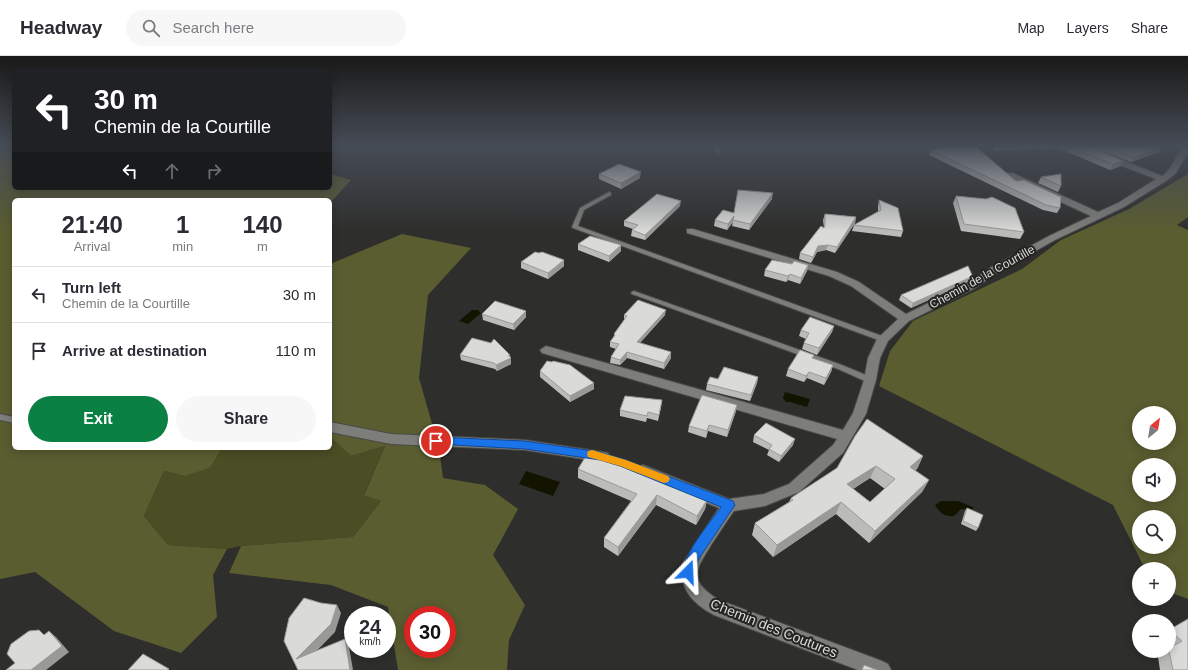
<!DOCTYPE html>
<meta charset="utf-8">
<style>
:root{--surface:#fff;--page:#f7f7f7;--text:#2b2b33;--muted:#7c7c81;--line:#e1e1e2;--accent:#0b8043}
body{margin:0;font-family:Helvetica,sans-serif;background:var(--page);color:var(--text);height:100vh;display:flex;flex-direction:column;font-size:15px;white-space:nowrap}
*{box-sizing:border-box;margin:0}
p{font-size:13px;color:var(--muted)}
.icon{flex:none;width:22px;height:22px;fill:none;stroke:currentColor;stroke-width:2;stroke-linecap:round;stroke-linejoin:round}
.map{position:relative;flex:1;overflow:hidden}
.details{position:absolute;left:12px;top:142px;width:320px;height:252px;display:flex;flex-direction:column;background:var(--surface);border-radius:6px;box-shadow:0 2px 10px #0003}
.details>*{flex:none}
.top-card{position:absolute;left:12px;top:12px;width:320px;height:122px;border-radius:6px;box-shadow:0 2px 10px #0003;background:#202124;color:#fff;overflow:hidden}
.needle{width:26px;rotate:30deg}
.buttons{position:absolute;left:1132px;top:350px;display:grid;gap:8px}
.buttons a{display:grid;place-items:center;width:44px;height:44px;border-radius:50%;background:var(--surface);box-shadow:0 2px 10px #0003;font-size:20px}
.speed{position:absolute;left:344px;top:550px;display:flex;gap:8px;font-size:20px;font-weight:700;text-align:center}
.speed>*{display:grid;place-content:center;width:52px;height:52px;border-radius:50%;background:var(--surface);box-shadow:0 2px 10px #0003;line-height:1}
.speed small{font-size:10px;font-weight:400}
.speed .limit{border:6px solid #d22;background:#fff;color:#111}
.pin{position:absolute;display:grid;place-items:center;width:34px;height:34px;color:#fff;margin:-17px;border:2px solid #fff;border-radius:50%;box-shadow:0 1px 4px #0007}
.me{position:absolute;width:44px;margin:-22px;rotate:21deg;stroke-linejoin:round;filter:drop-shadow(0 0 3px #0008)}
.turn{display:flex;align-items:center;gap:14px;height:84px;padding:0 16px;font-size:18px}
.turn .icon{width:52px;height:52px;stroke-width:2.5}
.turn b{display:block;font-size:28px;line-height:34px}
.lanes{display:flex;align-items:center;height:38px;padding:0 16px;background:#0003;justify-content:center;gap:20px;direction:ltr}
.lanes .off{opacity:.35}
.eta{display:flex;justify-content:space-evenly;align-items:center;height:68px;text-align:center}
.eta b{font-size:24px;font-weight:600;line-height:28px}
.button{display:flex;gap:8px;margin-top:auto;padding:8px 16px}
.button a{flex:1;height:46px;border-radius:24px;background:var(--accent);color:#fff;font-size:16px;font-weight:600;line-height:46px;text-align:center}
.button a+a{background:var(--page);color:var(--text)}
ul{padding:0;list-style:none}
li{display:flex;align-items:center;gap:12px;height:56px;padding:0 16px;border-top:1px solid var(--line)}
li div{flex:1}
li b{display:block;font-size:15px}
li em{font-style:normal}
header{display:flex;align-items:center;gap:24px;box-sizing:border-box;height:56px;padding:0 20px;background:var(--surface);border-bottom:1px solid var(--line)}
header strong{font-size:19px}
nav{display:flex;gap:22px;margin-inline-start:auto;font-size:14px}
.search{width:280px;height:36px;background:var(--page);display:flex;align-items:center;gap:10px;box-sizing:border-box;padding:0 14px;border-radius:22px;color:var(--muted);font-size:15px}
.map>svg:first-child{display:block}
.green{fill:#4b4d24}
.forest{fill:#5a5d30;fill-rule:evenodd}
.water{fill:#131400}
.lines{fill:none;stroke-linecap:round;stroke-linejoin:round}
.lane-casing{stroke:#494a48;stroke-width:2}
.street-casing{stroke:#494a48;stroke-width:2}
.lane{fill:#7d7d7a;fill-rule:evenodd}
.street{fill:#7d7d7a;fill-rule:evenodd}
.wall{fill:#bbbcba;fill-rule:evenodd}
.shaded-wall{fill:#999997}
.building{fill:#dadbd8;stroke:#999997;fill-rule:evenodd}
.route{fill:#1a73e8;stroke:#114b97}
.slow{fill:#f59e0b}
.labels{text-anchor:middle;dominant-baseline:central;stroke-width:4;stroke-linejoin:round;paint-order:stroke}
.street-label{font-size:12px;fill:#dbdbda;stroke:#242522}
.near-street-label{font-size:14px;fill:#dbdbda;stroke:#242522}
</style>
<header>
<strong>Headway</strong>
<div class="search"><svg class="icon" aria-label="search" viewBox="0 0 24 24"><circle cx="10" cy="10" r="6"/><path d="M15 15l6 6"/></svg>Search here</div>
<nav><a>Map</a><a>Layers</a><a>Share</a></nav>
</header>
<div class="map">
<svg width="1188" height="614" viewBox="0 0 1188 614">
<rect width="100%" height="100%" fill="#2e2e2c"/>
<path class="green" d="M330 381 351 400 385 390 364 438 381 445 353 481 241 490 227 493 168 489 144 460 164 415 185 420 210 412 222 392H330Z"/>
<path class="forest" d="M0 90H14V132H330V118L351 124 330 147V144H14V392H222L210 412 185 420 164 415 144 460 168 489 227 493 213 519 217 561 181 597 114 575 35 516 0 523Z
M1188 118V161L1177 169 1188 174V543L1169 536V513H1145L1113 449 879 330 890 295 913 265 1022 213 1061 184 1129 153ZM1139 357H1169V387H1139ZM1139 409H1169V439H1139ZM1139 461H1169V491H1139Z
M402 178 471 192 428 239 419 322 439 392 443 422 485 429 518 453 493 499 525 549 509 584 507 614H398L388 551 331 529 229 517 241 490 353 481 381 445 364 439 385 390 351 400 330 381V208ZM413 559H447V593H413Z"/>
<path class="water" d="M472 254H478L481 257 468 268 459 265Z
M785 336 810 343 807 351 790 346H786L783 342Z
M526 415 560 426 553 440 519 428Z
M941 445H958L973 451 974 453H961L954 460C944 461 940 457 935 449Z"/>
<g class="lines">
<g class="lane-casing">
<path id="lane" d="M716 90H720L718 93 721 95V97H717L713 93Z
M609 136 611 137V139L584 154 578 170 885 281 886 283 883 285H881L573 172 572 171 580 152Z
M634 235 842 309 873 322 874 324 870 326H867L838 313 632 238 631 237 632 236Z
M0 358 14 361V367L0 364Z"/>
</g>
<g class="street-casing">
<path id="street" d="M1185 90H1188V96L1176 117 1166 125 1124 151 1055 184 998 216 975 232 909 265 888 285 880 302 876 324 866 358 843 397 799 436 765 450 734 455C726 466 719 477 711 489 695 515 688 525 719 544L882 605 888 608 891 614H858L714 559C693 548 679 533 682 508L719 452 638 419 636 415 638 411 643 409 729 443 764 438 789 428 833 389 837 383 542 297 540 294 546 290 843 374 853 357 864 324 868 302 877 283 898 263 851 230 829 220 687 177V173H693L837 216 859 226 906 258 967 228 990 212 1049 180 1091 160 1007 121V117H1013L1098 156 1118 147 1156 123 1104 103V99H1110L1162 120C1173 113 1175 99 1185 90Z
M330 366 391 378 525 384 603 396 608 397 610 401 608 405 603 406 525 394 391 388 330 376Z"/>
</g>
<use href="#lane" class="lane"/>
<use href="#street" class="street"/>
</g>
<path class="wall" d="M993 90H1089L1121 110 1110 114 1056 91 1047 94 1044 92 994 95Z
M1089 90H1158L1159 96 1131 106Z
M931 94 1016 125 1060 152 1057 157 1043 154 929 99Z
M599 118 640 122 621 133 599 123Z
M1041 121 1061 130 1058 136 1038 127Z
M956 140 1024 176 1020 183 961 175 953 147Z
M772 143 749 174 732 170 733 166 727 174 714 170 715 164Z
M879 144 903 175 901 181 852 175 854 169 878 156V150Z
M680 150 645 184 631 180 632 174 633 173 624 170V165Z
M825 158 856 161 855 167 835 197 826 194 817 196 811 207 799 203 800 197 824 172 823 164Z
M578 188 621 189V195L609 206 578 194Z
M539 197 564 204V210L548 223 521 212V206Z
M792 208 808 209 807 215 800 228 788 224 786 226 764 220 765 214Z
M972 219 970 224 966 227 911 252 899 244 901 239Z
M482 258 526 261 514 274 483 264Z
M624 259H665L640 287 671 296V302L664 313 627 302 620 309 610 307 611 301 616 293 610 291V286L614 281V278L624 264Z
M834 270 832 276 817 299 802 293 804 287 806 283 799 280 801 274Z
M460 299H510L511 308 497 315 495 313 461 304Z
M814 299 813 302 833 309 831 316 824 329 807 322 804 326 786 320 788 313Z
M552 306 594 333 570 346 540 321V315Z
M758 321 757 327 750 345 706 334 707 328 718 323Z
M662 344 661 351 658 365 647 362 646 366 620 360V354Z
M736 355 727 381 708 375 706 382 688 376 689 370Z
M754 379 793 389 779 406 767 399 769 394 753 386Z
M923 400 917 413 915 414 929 424 922 436 869 487 836 458 773 501 752 479 755 467 789 446 791 442 837 412ZM870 422 885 433 870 446 853 433Z
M578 413 707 444 705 453 696 469 656 449 618 500 604 491V482L631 445 578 422Z
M967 452 978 472 976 475 961 468 965 455Z
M1188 563V614H1160L1158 601 1165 595H1169V574Z"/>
<path class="shaded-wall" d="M1049 90H1057L1056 91 1047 94Z
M1162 91 1159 96 1131 106 1134 101Z
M1124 105 1121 110 1110 114 1113 108Z
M641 116 640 122 621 133V127Z
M773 137 772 143 749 174 750 168Z
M681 145 680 150 645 184V179Z
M734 160 733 165 727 174 728 168Z
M856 161 855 167 835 197 837 191Z
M621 189V195L609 206V200Z
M828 189 826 194 817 196 811 207 813 201 818 190Z
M564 204V210L548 223V217Z
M808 209 807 215 800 228 801 222Z
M790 218 788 224 786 226 788 220Z
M972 219 970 224 966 227 911 252 913 247Z
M666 254 665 259 636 291 637 286Z
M526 255V261L514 274 513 268Z
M834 270 832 276 817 299 819 292Z
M627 296V302L620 309V304Z
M671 296V302L664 313V307Z
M508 299H510L511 308 497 315 496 309Z
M833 309 831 316 824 329 826 322Z
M809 316 807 322 804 326 806 320Z
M758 321 757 327 750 345 751 339Z
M594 327V333L570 346V340Z
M737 349 736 355 727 381 728 374Z
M709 369 708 375 706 382 707 375Z
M795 383 793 389 779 406 781 400Z
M923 400 917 413 904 423 910 411Z
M876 410 870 422 842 440 847 428Z
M929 424 922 436 869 487 875 475Z
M657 439 656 449 618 500V491Z
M707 444 705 453 696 469 697 460Z
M841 446 836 458 773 501 777 489Z
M337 549 341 557 335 576 302 610 296 603Z
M49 575 56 581 69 596 46 614H31Z
M345 583 349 591 353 614H350Z"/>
<path class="building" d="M954 90H975L1016 125 1024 124 1061 141 1060 152 1046 149 931 94Z
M1068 90H1089L1124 105 1113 108Z
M1105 90H1158L1162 91 1134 101Z
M619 108 641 116 621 127 599 118Z
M1061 118V130L1041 121Z
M738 134 773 137 750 168 733 164 734 160 728 168 715 164 723 154 734 157Z
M657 138 681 145 645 179 632 174 638 169 624 165Z
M956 140 986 143 992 141 1015 152 1024 176 964 168Z
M879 144 898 152 903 175 854 169 881 154Z
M825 158 856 161 837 191 828 189 818 190 813 201 800 197 821 170 824 172 825 170Z
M590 180 621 189 609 200 578 188Z
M535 196 539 197 542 196 564 204 548 217 521 206Z
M772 204 792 208 794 205 808 209 801 222 790 218 788 220 765 214Z
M968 210 972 219 969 222 913 247 901 239Z
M638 244 666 254 637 286 671 296 664 307 627 296 620 304 611 301 619 288 610 286 615 279 614 278 627 260 624 259Z
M495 245 526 255 513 268 482 258Z
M810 261 834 270 819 292 804 287 809 277 801 274Z
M472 282 491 287 494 283 510 299H508L511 302 496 309 494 307 460 299Z
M800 294 814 299 812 302 833 309 826 322 809 316 806 320 788 313Z
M547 305 552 306 553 305 570 309 594 327 570 340 540 315Z
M724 311 758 321 751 339 707 328 710 321 718 323Z
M702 339 737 349 728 374 709 369 707 375 689 370Z
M625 340 662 344 659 359 648 356 647 360 620 354Z
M867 363 923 400 910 411 929 424 875 475 841 446 777 489 755 467 793 444 791 442 837 412 855 380ZM876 410 895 423 870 446 847 428Z
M766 367 795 383 781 400 769 393 772 389 754 379Z
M589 395 628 406 707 444 697 460 657 439 618 491 604 482 637 438 578 413Z
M967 452 983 459 978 472 963 465Z
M304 542 321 547 337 549 331 568 296 603 345 583 350 614H298L284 585 289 562Z
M1188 563V614H1173L1169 595V592L1182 585 1169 574Z
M39 574 44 579 49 575 62 590 31 614H6L15 607 7 598 11 588 29 575Z
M143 598 169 613 168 614H128Z
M864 609 877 614H862Z"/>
<linearGradient id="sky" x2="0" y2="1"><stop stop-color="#191918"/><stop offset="0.51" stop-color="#464c56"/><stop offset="1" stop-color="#464c56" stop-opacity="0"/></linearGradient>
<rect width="1188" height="176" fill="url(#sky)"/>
<path class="route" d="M436 381 525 385 600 396 626 404 733 445 735 449 702 498 695 509 692 520 688 522 684 520C677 505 712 464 721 451L620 410 600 404 525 393 436 388 431 385Z"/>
<path class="slow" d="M592 394 626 404 668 420 670 423 668 426 664 427 620 410 588 401 587 398 588 395Z"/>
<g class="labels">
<g class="street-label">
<text transform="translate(982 221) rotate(-29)">Chemin de la Courtille</text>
</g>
<g class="near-street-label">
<text transform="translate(774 572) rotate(22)">Chemin des Coutures</text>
</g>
</g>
</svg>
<div class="buttons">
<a><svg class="needle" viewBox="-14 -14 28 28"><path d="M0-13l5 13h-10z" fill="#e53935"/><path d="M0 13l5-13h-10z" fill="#7c7c81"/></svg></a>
<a><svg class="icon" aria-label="sound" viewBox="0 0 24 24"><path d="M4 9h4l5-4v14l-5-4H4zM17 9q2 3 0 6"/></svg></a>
<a><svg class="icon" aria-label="search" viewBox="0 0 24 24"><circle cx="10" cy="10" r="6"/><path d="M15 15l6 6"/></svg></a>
<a>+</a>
<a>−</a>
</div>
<div class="speed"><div>24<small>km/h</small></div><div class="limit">30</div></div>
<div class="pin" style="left:436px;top:385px;background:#d93025"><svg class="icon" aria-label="arrive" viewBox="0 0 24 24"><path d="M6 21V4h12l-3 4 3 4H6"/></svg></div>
<svg class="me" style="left:688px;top:516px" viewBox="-20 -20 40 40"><path d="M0-17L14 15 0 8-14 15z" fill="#1a73e8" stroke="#fff" stroke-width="4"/></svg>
<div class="top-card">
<div class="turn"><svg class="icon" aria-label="left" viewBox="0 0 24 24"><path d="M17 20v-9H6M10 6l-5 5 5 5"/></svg><div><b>30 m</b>Chemin de la Courtille</div></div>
<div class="lanes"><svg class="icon" aria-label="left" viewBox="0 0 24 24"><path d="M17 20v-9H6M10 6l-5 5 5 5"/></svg><svg class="icon off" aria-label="ahead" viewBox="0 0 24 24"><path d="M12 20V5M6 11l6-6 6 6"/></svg><svg class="icon off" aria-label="right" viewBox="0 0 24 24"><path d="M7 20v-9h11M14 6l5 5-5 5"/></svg></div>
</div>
<section class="details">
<div class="eta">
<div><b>21:40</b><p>Arrival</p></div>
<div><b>1</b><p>min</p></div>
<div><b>140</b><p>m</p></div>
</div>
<ul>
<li><svg class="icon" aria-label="left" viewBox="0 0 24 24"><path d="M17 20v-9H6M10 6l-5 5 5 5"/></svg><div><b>Turn left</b><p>Chemin de la Courtille</p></div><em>30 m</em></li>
<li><svg class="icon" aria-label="arrive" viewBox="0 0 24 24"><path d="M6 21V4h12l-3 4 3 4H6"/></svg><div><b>Arrive at destination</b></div><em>110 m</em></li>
</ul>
<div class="button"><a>Exit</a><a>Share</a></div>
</section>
</div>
